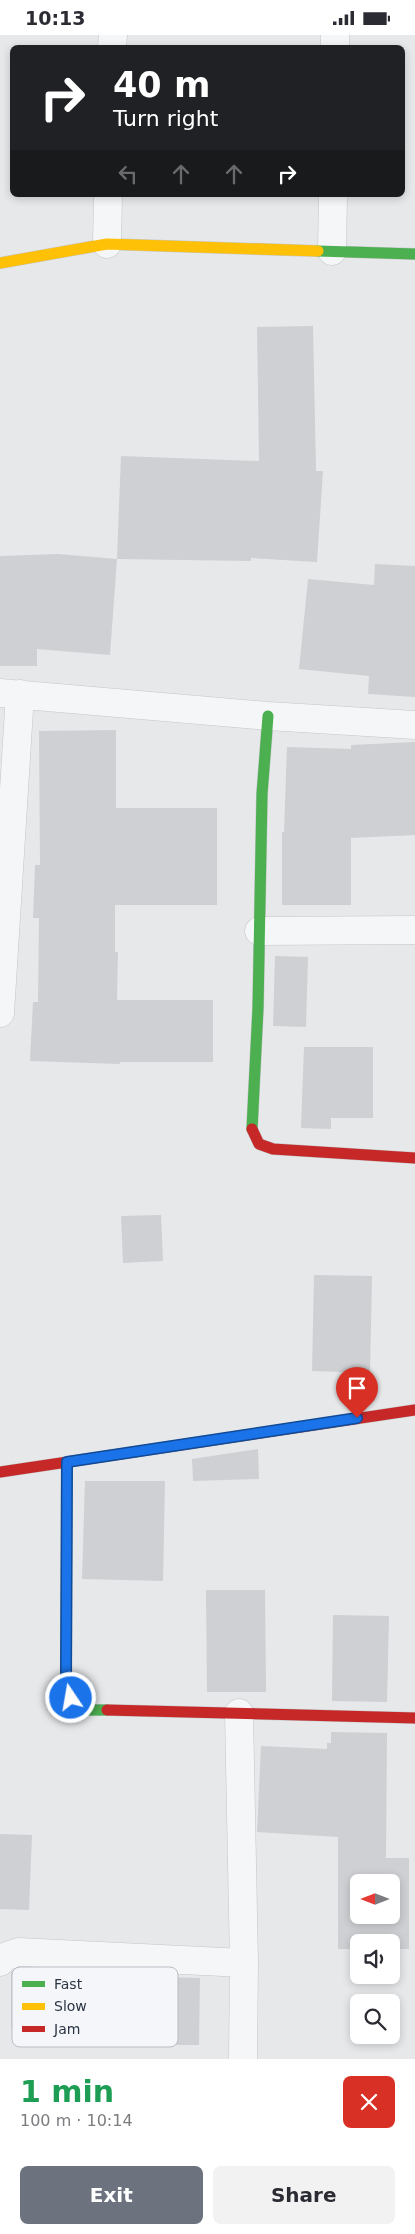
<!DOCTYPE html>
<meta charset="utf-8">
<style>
:root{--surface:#fff;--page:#f2f2f3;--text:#2b2b33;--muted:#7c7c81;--accent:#6c737f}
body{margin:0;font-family:"DejaVu Sans",sans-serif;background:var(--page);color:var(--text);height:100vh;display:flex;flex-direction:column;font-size:19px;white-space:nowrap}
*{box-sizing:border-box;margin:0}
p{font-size:16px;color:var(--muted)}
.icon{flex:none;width:28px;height:28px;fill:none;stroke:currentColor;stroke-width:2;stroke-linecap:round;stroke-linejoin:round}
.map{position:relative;height:2024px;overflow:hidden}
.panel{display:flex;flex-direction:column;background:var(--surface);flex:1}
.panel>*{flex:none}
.banner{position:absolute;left:10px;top:10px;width:395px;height:152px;border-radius:8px;box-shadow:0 2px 8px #0003;background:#202124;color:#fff;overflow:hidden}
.needle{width:32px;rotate:270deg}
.buttons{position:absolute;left:350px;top:1839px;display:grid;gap:10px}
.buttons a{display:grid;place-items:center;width:50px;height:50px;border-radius:8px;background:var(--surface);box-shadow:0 2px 8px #0003;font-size:25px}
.pin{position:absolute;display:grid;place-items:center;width:42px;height:42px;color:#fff;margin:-51px -21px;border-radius:50% 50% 50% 0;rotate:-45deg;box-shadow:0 0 5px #0007}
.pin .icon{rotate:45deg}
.me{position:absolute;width:55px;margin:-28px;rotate:348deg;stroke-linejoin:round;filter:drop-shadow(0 0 4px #0008)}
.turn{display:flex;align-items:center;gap:18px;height:105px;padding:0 20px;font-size:22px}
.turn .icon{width:65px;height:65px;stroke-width:2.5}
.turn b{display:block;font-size:35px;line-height:42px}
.lanes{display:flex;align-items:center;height:48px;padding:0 20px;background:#0003;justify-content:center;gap:25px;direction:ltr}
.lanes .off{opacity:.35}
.round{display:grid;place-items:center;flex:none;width:52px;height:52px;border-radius:8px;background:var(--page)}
.headline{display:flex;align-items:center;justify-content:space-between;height:85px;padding:0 20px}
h1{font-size:30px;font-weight:800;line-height:38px;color:#1e9e55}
.button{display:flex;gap:10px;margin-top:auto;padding:10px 20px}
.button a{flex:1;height:58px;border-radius:8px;background:var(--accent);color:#fff;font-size:20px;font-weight:800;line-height:58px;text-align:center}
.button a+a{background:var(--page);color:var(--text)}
.status{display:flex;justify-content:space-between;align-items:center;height:35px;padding:0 25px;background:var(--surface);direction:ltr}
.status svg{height:14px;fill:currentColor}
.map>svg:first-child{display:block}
.building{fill:#ced0d3;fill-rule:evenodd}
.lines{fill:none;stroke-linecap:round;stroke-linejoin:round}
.street-casing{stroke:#c4c6c8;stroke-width:29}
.fast-casing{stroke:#c4c6c8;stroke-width:12}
.slow-casing{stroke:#c4c6c8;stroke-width:12}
.jam-casing{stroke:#c4c6c8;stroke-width:12}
.street{stroke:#f5f6f7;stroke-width:28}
.fast{stroke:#4caf50;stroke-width:11}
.slow{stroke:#ffc107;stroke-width:11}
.jam{stroke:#c62828;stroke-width:11}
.route-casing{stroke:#114b97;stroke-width:12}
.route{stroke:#1a73e8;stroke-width:9}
.key{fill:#f4f6f9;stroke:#b8bcc3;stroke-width:1}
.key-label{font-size:14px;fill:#2b3445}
</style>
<div class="status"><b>10:13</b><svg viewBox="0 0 49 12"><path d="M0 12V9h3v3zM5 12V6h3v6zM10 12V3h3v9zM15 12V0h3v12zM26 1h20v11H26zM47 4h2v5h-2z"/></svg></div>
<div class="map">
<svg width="415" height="2024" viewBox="0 0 415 2024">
<rect width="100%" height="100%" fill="#e6e8ea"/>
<path class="building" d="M313 291 316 436H323L317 527 251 523V526L117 524 121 421 259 426 257 292Z
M58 519 117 524 110 620 37 614V631H0V521Z
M375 529 415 531V662L368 659 369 641 299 634 308 544 374 550Z
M116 695V773H217V870H115V917H118L117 965H213V1027H120V1029L30 1026 33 967H38L39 883H33L35 830H40L39 696Z
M415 707V800L351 803V870H282V797H284L287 712 351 714V710Z
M275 921 308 922 306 992 273 991Z
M304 1012H373V1083H331V1094L301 1093Z
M161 1180 163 1226 123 1228 121 1181Z
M314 1240 372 1241 370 1338 312 1336Z
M258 1414 259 1444 193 1446 192 1424Z
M85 1446H165L163 1546 82 1544Z
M206 1555H265L266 1657H207Z
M333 1580 389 1581 387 1667 332 1666Z
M331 1697 387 1698 386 1823H409V1914H391V1908H359V1914H338V1802L257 1797 261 1711 327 1714V1708H331ZM359 1848H391V1880H359Z
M0 1799 32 1800 29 1875 0 1874Z
M20 1933 100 1937V1993H11V1937Z
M154 1942 200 1943 199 2010H154Z"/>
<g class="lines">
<g class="street-casing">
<path id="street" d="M112 12 113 0
M335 12V0
M107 209 108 160
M332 216 333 160
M0 658 268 681 415 690
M259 896 415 895
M0 978 20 659
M239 1678 244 1928 243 2024
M0 1927 2 1923 18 1917 244 1928"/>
</g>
<g class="fast-casing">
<path id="fast" d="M318 216 415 219
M252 1094 258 973 262 759 268 681
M67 1427 66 1643 71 1663 90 1675H107"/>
</g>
<g class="slow-casing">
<path id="slow" d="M0 228 107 209 318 216"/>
</g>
<g class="jam-casing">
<path id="jam" d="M252 1094 259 1109 273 1114 415 1123
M0 1437 415 1375
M107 1675 415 1683"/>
</g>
<use href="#street" class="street"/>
<use href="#fast" class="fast"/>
<use href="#slow" class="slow"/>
<use href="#jam" class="jam"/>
</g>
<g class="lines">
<g class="route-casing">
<path id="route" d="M71 1663 66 1643 67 1427 357 1383"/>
</g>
<use href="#route" class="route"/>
</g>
<rect x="12" y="1932" width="166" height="80" rx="8" class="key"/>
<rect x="22" y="1946" width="23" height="6" fill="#4caf50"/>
<rect x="22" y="1968" width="23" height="7" fill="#ffc107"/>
<rect x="22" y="1991" width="23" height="6" fill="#c62828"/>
<g class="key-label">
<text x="54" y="1954">Fast</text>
<text x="54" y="1976">Slow</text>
<text x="54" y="1999">Jam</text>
</g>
</svg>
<div class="buttons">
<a><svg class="needle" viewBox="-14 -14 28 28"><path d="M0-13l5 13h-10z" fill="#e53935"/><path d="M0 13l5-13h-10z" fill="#7c7c81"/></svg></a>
<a><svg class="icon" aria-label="sound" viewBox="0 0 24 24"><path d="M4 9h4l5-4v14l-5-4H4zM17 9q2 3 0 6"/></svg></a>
<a><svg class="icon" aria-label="search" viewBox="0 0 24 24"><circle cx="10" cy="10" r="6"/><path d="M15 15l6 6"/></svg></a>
</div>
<div class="pin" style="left:357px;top:1383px;background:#d93025"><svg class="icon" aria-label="arrive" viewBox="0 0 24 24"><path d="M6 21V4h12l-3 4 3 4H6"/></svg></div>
<svg class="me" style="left:71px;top:1663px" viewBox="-20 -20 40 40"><circle r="17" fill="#1a73e8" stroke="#fff" stroke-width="3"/><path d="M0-11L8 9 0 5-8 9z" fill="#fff"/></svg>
<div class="banner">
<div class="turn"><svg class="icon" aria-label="right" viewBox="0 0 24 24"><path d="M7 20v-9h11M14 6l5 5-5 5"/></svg><div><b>40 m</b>Turn right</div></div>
<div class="lanes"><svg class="icon off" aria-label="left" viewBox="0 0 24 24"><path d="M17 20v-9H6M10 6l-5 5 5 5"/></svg><svg class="icon off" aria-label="ahead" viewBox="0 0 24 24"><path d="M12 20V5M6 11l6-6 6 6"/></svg><svg class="icon off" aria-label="ahead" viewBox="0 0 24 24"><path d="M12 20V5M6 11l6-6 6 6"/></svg><svg class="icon" aria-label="right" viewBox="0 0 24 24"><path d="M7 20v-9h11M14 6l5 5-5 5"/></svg></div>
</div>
</div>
<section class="panel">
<div class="headline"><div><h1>1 min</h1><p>100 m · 10:14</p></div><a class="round" style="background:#d93025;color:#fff"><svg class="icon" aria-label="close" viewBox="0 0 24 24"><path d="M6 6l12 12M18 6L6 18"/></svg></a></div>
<div class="button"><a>Exit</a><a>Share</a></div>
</section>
